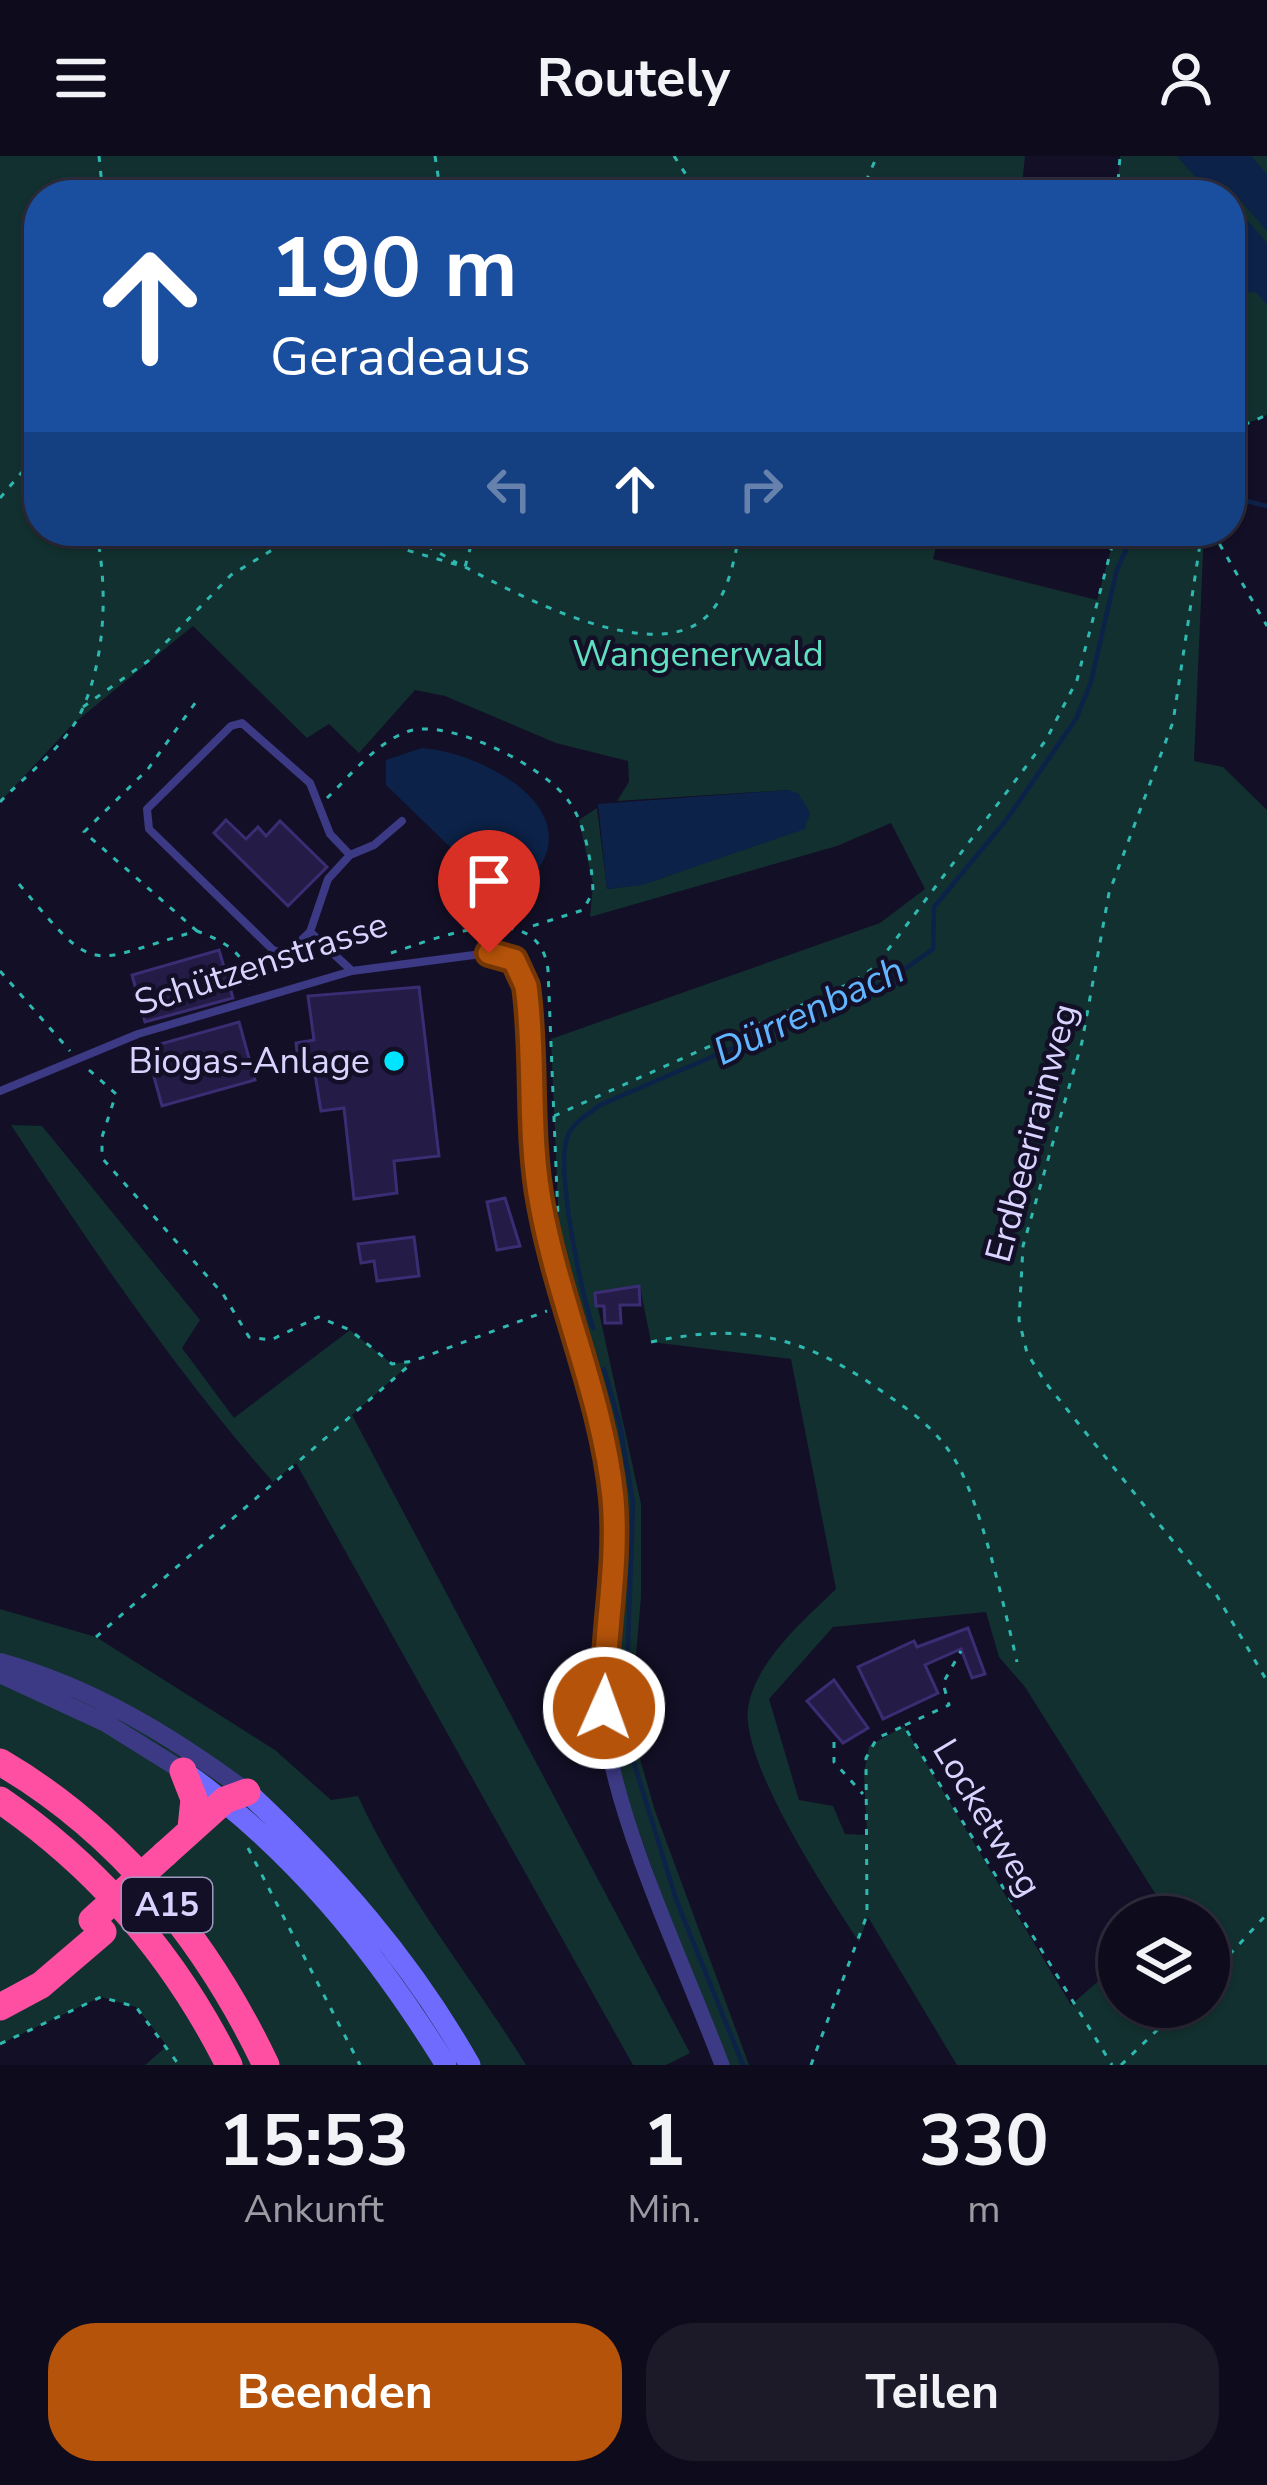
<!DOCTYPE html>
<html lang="de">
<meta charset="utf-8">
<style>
:root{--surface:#0e0b1c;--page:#1c1929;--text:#f1f3f6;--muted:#9b9ba3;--line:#2e2b3b;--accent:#b45309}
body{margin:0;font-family:"Nunito Sans",sans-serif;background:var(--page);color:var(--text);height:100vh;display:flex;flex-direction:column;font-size:45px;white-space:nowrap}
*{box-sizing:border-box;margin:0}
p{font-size:39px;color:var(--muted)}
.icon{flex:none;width:66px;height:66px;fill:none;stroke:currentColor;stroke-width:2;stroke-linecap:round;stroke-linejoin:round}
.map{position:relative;height:1909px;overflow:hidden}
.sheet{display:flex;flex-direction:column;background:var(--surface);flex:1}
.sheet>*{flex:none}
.top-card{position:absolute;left:24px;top:24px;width:1221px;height:366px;border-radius:48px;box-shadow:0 3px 9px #0004,0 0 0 3px var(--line);background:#1a4fa0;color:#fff;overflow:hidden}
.controls{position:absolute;left:1098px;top:1740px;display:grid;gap:24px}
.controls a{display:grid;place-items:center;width:132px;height:132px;border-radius:50%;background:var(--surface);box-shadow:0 3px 9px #0004,0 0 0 3px var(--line);font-size:60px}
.pin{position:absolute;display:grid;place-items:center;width:102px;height:102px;color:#fff;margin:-123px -51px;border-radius:50% 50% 50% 0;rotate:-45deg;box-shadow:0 0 12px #0007}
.pin .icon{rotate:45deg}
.me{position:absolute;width:132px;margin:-66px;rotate:2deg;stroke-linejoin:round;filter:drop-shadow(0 0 9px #0008)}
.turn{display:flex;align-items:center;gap:42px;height:252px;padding:0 48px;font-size:54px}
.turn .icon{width:156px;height:156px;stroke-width:2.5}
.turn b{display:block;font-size:84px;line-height:102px}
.lanes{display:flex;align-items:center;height:114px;padding:0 48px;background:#0003;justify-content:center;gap:60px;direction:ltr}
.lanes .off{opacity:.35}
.eta{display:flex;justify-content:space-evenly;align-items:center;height:204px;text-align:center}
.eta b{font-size:72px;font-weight:700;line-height:84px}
.button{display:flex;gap:24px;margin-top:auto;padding:24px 48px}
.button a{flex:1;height:138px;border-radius:48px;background:var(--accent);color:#fff;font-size:48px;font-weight:700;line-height:138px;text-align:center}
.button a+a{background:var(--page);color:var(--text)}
header{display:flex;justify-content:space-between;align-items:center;height:156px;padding:0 48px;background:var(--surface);font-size:54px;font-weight:700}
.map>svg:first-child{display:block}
.green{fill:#12302f;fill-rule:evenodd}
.water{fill:#0c2248}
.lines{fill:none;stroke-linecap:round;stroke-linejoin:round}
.stream{stroke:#0c2248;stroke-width:4.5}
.building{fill:#241b47;stroke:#3b2d73;stroke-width:3}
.path{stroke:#2fb8b0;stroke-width:3;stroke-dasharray:6 9;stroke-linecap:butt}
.service{stroke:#3d3a85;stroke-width:8}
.minor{stroke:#3d3a85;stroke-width:15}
.tertiary{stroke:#3d3a85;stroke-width:18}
.secondary{stroke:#6f6bff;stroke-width:21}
.motorway{stroke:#ff4fa3;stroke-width:27}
.motorway-bridge{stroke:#ff4fa3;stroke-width:27}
.route-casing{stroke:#753606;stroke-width:30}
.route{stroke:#b45309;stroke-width:21}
.poi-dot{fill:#00e5ff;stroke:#130f26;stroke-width:4.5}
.labels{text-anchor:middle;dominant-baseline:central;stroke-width:9;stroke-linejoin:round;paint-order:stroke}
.shield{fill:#130f26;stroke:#9e99be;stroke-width:3}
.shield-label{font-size:33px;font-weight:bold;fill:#d9d4ff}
.park-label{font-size:36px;fill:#5fe0c0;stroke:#130f26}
.street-label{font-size:36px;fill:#d9d4ff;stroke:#130f26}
.poi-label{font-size:36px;fill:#d9d4ff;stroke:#130f26;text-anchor:end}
.water-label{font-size:39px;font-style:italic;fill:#62b6ff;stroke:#130f26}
</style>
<header><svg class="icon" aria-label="menu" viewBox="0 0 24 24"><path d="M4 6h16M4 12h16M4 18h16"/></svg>Routely<svg class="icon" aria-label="person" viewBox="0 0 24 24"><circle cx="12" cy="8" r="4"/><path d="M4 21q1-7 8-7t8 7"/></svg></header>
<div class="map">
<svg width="1267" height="1909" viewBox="0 0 1267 1909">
<rect width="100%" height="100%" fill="#130f26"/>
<path class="green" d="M0 0H1025L1021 39H39V375H940L933 403 1097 444 1116 375H1204L1194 605 1223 611 1267 654V1909H957L868 1761 859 1786C828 1738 741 1608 748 1552 755 1506 804 1464 836 1433L791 1203 651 1186 640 1131H627V1136L595 1138 641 1348V1441L630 1568 655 1655 749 1909H722L608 1589 612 1338 552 1107 559 1073 551 883 880 767 925 733 891 667 837 690 590 761 593 728 579 664 597 652 607 733C694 725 726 689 789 634L617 645 629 626 628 605 556 587 445 540 415 534 359 597 329 568 307 582 193 470 73 568 0 646ZM986 1456 999 1501 1025 1531 1170 1761H1209V1851H1119V1807L1071 1849 904 1570 869 1590 864 1617 867 1679 845 1678 833 1650 799 1644 769 1543 833 1471Z
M1120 0H1267V259L1230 275V39H1117Z
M11 969 42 970 200 1164 182 1192 234 1262 350 1174 392 1208 413 1205 352 1259 690 1897 666 1909H633L296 1307 273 1326C175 1215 92 1092 11 969Z
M0 1453 96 1481 275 1594 331 1644 358 1640C402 1737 470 1818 526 1909H145L167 1890 136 1851 101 1841 0 1888Z"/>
<path class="water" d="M1177 0H1251L1267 18V75L1227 29 1211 39Z
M1230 44 1267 87V149L1257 137 1230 134Z
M422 592C481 596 591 653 532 721L514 729 485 725 386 629V604Z
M789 634 799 638 810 657 805 673 642 729 607 733 598 648Z"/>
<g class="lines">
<path class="stream" d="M1230 341 1267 350
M593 1172C581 1134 556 1017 567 982 572 966 588 959 600 949L888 825 933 793 934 751 1007 663 1076 563 1091 526 1117 413 1135 375
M604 1213 620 1269 633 1346 625 1578 677 1746 743 1909"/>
</g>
<path class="building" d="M226 664 246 683 258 671 266 680 280 665 327 711 288 750 214 677Z
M219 794 233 842 145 866 132 819Z
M419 831 439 1000 394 1005 397 1037 354 1043 344 952 321 955 314 912 299 914 296 887 314 884 308 840Z
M239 866 255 924 162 950 146 892Z
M505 1042 520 1090 497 1094 487 1046Z
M414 1081 419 1120 377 1125 374 1105 361 1107 358 1088Z
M639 1130 640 1149H620L621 1167H605L604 1150H596L595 1137Z
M968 1472 985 1518 972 1522 961 1493 925 1509 938 1537 883 1563 858 1511 914 1485 917 1491Z
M834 1524 868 1572 843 1587 807 1545Z"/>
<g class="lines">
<path class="path" d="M99 0 103 39
M435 0 441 39
M674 0 699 39
M860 39 877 0
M1117 39 1120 0
M1230 275 1267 259
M0 342 39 296
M401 375 457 407
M1202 375 1173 566 1109 737 1082 886 1023 1090 1019 1164 1027 1197 1045 1226 1217 1440 1267 1525
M1212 375 1267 470
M465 411C518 439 654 512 707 460 729 438 734 404 740 375
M83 551 148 505 231 419 300 377 351 378 465 411 475 375
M327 642C350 620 375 588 406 576 447 560 547 611 570 647 586 670 592 709 593 736L583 754 526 772
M0 646C27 618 65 591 82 554 106 501 108 430 96 375
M19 728C99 824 86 806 197 775 224 785 250 799 250 831
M197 775 84 676 148 613 198 543
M391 797C438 782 539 739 548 814L558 1061
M0 815 70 895
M89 914 116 938 102 981V1002L223 1138 249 1181 271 1184 318 1161 350 1174 392 1208 413 1205 547 1155
M554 960 853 826 875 811 1046 584 1077 524 1116 375
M651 1186C745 1166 804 1180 883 1236 912 1256 936 1273 955 1304 981 1347 1005 1454 1017 1506
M96 1481 412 1207
M905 1569 949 1549 943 1527 961 1495
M834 1586V1606L863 1638
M248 1692 360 1909
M1209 1821 1267 1758
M0 1888 101 1841 136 1851 179 1909
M811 1909 867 1759 866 1602 877 1582 904 1570 1112 1909
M1121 1909 1181 1851"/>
<path class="service" d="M350 699 328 723 310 776 351 814
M310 776 287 798 273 794 149 673 147 653 231 570 242 567 310 627 330 678 350 699 374 689 402 665
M0 935 138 878 352 815 489 797C512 797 521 809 526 830L535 1001 552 1106"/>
<path class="minor" d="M552 1107C579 1198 611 1287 615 1382 618 1453 595 1521 608 1591 627 1690 686 1813 722 1909"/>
<path class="tertiary" d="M0 1506C91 1531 172 1580 247 1636
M0 1518 106 1567 183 1615"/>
<path class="secondary" d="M183 1615C293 1693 375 1794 446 1909
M247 1636C335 1718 410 1803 470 1909"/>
<path class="motorway" d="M0 1606C120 1676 207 1785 266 1909
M183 1615 194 1643 191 1672
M0 1644C99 1712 175 1801 229 1909
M165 1698 225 1644 247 1636
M0 1851 41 1829 103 1776"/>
<path class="motorway-bridge" d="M92 1764 165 1698"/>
</g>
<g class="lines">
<g class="route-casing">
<path id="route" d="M489 797 514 804 526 830C536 903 527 977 541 1049 559 1148 603 1242 613 1342 619 1414 603 1481 604 1552"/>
</g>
<use href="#route" class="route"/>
</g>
<circle class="poi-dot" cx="394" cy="905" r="12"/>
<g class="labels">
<rect class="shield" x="122" y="1722" width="90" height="54" rx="9"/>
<g class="shield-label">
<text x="167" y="1749">A15</text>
</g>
<g class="park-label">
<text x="698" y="498">Wangenerwald</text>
</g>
<g class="street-label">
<text transform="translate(261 808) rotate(-18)">Schützenstrasse</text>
<text transform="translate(1032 977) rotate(-75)">Erdbeerirainweg</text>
<text transform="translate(987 1662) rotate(59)">Locketweg</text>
</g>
<g class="poi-label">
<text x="370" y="905">Biogas-Anlage</text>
</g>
<g class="water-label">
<text transform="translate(809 855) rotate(-25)">Dürrenbach</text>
</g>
</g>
</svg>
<div class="controls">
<a><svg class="icon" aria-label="layers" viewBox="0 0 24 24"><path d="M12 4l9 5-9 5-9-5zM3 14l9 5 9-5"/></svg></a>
</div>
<div class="pin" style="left:489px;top:797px;background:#d93025"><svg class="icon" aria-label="arrive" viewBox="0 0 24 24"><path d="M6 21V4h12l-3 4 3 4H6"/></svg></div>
<svg class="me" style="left:604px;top:1552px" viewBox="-20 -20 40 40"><circle r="17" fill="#b45309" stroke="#fff" stroke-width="3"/><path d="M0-11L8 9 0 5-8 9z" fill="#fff"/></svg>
<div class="top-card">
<div class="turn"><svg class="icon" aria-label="ahead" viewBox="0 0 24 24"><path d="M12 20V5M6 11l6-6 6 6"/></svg><div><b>190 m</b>Geradeaus</div></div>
<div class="lanes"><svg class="icon off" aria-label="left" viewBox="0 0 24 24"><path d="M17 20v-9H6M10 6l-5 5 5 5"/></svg><svg class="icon" aria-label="ahead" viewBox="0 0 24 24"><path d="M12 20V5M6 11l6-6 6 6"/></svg><svg class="icon off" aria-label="right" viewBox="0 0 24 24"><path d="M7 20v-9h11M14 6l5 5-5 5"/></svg></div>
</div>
</div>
<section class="sheet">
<div class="eta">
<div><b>15:53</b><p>Ankunft</p></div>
<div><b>1</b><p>Min.</p></div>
<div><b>330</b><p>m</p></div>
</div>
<div class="button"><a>Beenden</a><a>Teilen</a></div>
</section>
